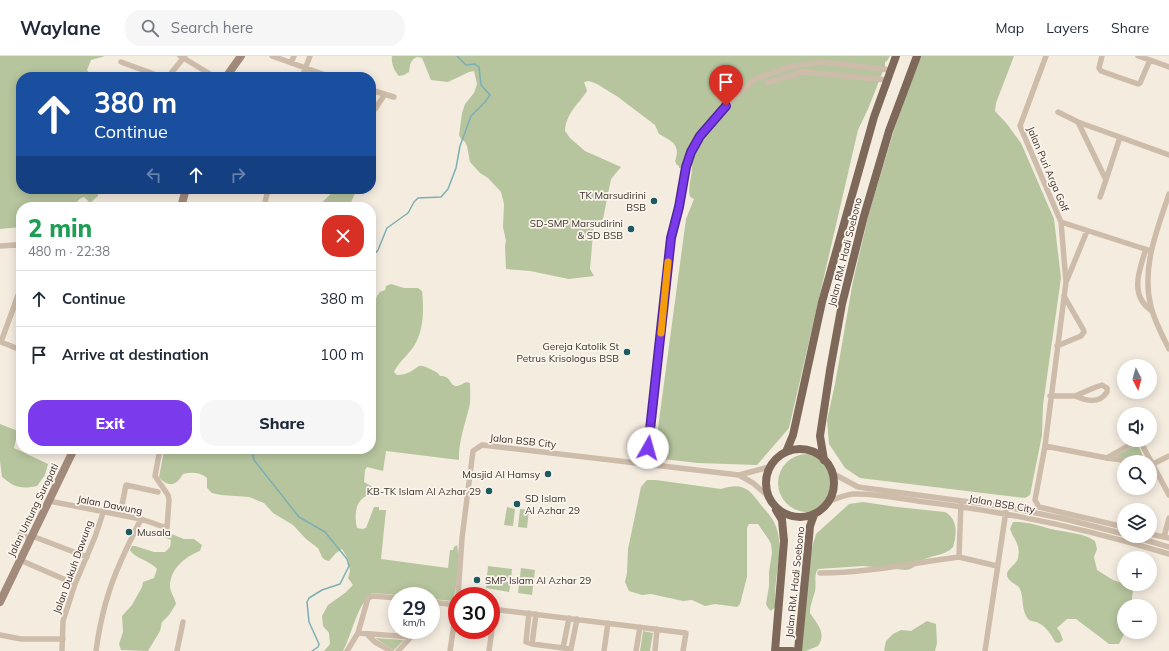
<!DOCTYPE html>
<meta charset="utf-8">
<style>
:root{--surface:#fff;--page:#f6f6f7;--text:#1f2937;--muted:#747a83;--line:#e0e1e3;--accent:#7c3aed}
body{margin:0;font-family:Mulish,sans-serif;background:var(--page);color:var(--text);height:100vh;display:flex;flex-direction:column;font-size:15px;white-space:nowrap}
*{box-sizing:border-box;margin:0}
p{font-size:13px;color:var(--muted)}
.icon{flex:none;width:22px;height:22px;fill:none;stroke:currentColor;stroke-width:2;stroke-linecap:round;stroke-linejoin:round}
.map{position:relative;flex:1;overflow:hidden}
.sheet{position:absolute;left:16px;top:146px;width:360px;height:252px;display:flex;flex-direction:column;background:var(--surface);border-radius:16px;box-shadow:0 2px 10px #0003}
.sheet>*{flex:none}
.banner{position:absolute;left:16px;top:16px;width:360px;height:122px;border-radius:16px;box-shadow:0 2px 10px #0003;background:#1a4fa0;color:#fff;overflow:hidden}
.needle{width:26px;rotate:174deg}
.fabs{position:absolute;left:1117px;top:303px;display:grid;gap:8px}
.fabs a{display:grid;place-items:center;width:40px;height:40px;border-radius:50%;background:var(--surface);box-shadow:0 2px 10px #0003;font-size:20px}
.speed{position:absolute;left:388px;top:531px;display:flex;gap:8px;font-size:20px;font-weight:700;text-align:center}
.speed>*{display:grid;place-content:center;width:52px;height:52px;border-radius:50%;background:var(--surface);box-shadow:0 2px 10px #0003;line-height:1}
.speed small{font-size:10px;font-weight:400}
.speed .limit{border:6px solid #d22;background:#fff;color:#111}
.pin{position:absolute;display:grid;place-items:center;width:34px;height:34px;color:#fff;margin:-41px -17px;border-radius:50% 50% 50% 0;rotate:-45deg;box-shadow:0 0 4px #0007}
.pin .icon{rotate:45deg}
.me{position:absolute;width:44px;margin:-22px;rotate:7deg;stroke-linejoin:round;filter:drop-shadow(0 0 3px #0008)}
.turn{display:flex;align-items:center;gap:14px;height:84px;padding:0 12px;font-size:18px}
.turn .icon{width:52px;height:52px;stroke-width:2.5}
.turn b{display:block;font-size:28px;line-height:34px}
.lanes{display:flex;align-items:center;height:38px;padding:0 12px;background:#0003;justify-content:center;gap:20px;direction:ltr}
.lanes .off{opacity:.35}
.round{display:grid;place-items:center;flex:none;width:42px;height:42px;border-radius:16px;background:var(--page)}
.overview{display:flex;align-items:center;justify-content:space-between;height:68px;padding:0 12px}
h1{font-size:24px;font-weight:800;line-height:30px;color:#1e9e55}
.button{display:flex;gap:8px;margin-top:auto;padding:8px 12px}
.button a{flex:1;height:46px;border-radius:16px;background:var(--accent);color:#fff;font-size:16px;font-weight:800;line-height:46px;text-align:center}
.button a+a{background:var(--page);color:var(--text)}
ul{padding:0;list-style:none}
li{display:flex;align-items:center;gap:12px;height:56px;padding:0 12px;border-top:1px solid var(--line)}
li div{flex:1}
li b{display:block;font-size:15px}
li em{font-style:normal}
header{display:flex;align-items:center;gap:24px;box-sizing:border-box;height:56px;padding:0 20px;background:var(--surface);border-bottom:1px solid var(--line)}
header strong{font-size:19px}
nav{display:flex;gap:22px;margin-inline-start:auto;font-size:14px}
.search{width:280px;height:36px;background:var(--page);display:flex;align-items:center;gap:10px;box-sizing:border-box;padding:0 14px;border-radius:16px;color:var(--muted);font-size:15px}
.map>svg:first-child{display:block}
.green{fill:#b6c59e}
.lines{fill:none;stroke-linecap:round;stroke-linejoin:round}
.stream{stroke:#7cafb4;stroke-width:1.5}
.minor{stroke:#cebcaa;stroke-width:5.5}
.secondary{stroke:#a28b7b;stroke-width:8}
.primary{stroke:#7e685a;stroke-width:8}
.route-casing{stroke:#51269a;stroke-width:10}
.route{stroke:#7c3aed;stroke-width:7}
.slow{stroke:#f59e0b;stroke-width:7}
.poi-dot{fill:#1c5960;stroke:#fbf5ed;stroke-width:1.5}
.labels{text-anchor:middle;dominant-baseline:central;stroke-width:3.5;stroke-linejoin:round;paint-order:stroke}
.street-label{font-size:10px;fill:#3b302a;stroke:#fbf5ed}
.poi-label{font-size:10px;fill:#3b302a;stroke:#fbf5ed;text-anchor:end}
</style>
<header>
<strong>Waylane</strong>
<div class="search"><svg class="icon" aria-label="search" viewBox="0 0 24 24"><circle cx="10" cy="10" r="6"/><path d="M15 15l6 6"/></svg>Search here</div>
<nav><a>Map</a><a>Layers</a><a>Share</a></nav>
</header>
<div class="map">
<svg width="1169" height="595" viewBox="0 0 1169 595">
<rect width="100%" height="100%" fill="#f5ece0"/>
<path class="green" d="M0 0H105L91 4 87 14 91 19 98 21H21V133H98V140L90 147 84 141C78 143 77 145 76 151H65L59 149 58 151H21V171L0 173Z
M392 0H890L887 5 885 6V10L868 53 858 74 789 372 757 409 698 407 654 402 686 163 694 143 690 141C687 130 693 119 692 108L688 105 681 112H679V110L677 109 675 105C681 89 672 85 659 78L655 69 618 41 597 28 589 25 584 26 587 35C578 49 566 57 565 75L570 82 585 95 621 111 611 123 603 163 594 167 590 213 594 220 569 223 530 215 506 213 505 190 506 185 503 171 504 148 501 136 488 122 480 117 470 106 467 90 465 86 461 83 459 79 462 57 465 48 474 37 477 28 474 15 469 16 448 26 431 24 422 2 417 1C410 4 410 9 409 16L404 19 399 20C394 15 391 7 392 0Z
M920 0H1014L996 47 995 55 1007 68 1021 87 1054 163 1061 222 1043 349 1042 379 1030 439 1025 442 860 422 845 412 829 388 827 364 835 328 853 225 869 157 894 74Z
M332 133H357L351 146 342 151H317L333 136Z
M391 228 404 232H418L422 235C424 252 424 275 414 290 409 298 397 308 394 316L397 319C402 319 406 318 410 316 420 310 418 307 430 313 434 315 438 316 440 320 455 319 447 338 466 326L470 327C470 335 471 345 469 352 465 368 458 388 459 404L386 395 383 415 367 411 365 414 364 426 375 432C372 437 367 439 363 442 354 449 355 463 357 472L362 473 366 472 374 451H379V454H386L381 503 448 512 450 494H453L454 491 457 489C460 504 457 531 453 545L431 543V540H410L372 537C356 551 353 576 343 595H324L330 588 329 577 323 570 322 560 328 549 345 537 353 529 348 522 350 515 348 503 342 493 336 497 329 505 325 504 322 501 318 492 306 483 293 469 273 457 264 447 249 441 221 439 212 437 207 432V422C200 416 191 416 183 418 176 430 169 432 159 421L164 395 171 393H224L228 395 232 393H371V318L373 317 375 295 374 249 377 240 380 236 385 234 386 230Z
M0 368 18 375 14 392 48 408 45 419 37 430C28 432 19 433 10 427 7 425 5 423 2 421L0 405Z
M1136 389 1139 391 1145 405 1120 402 1116 400Z
M778 427a29 29 0 1 1 58 0a29 29 0 1 1-58 0Z
M647 424H656L721 433C742 426 749 432 761 449 766 455 771 460 774 466 783 484 779 505 776 524 775 533 775 542 775 551L771 555 768 552 766 548 769 530V516L772 497 771 488 769 484 758 468H749L747 472V521L740 548 737 551 715 548 705 550 692 544 683 545 651 538 642 539 629 535 625 526 627 517 628 493 641 431Z
M863 446 897 451 945 456C958 463 957 478 953 491 946 499 934 499 925 503 917 507 914 513 906 514L863 510 818 513C813 520 817 527 815 535 813 543 810 549 810 557 817 568 827 577 818 590L806 595H800L809 506 813 488 816 478 849 448Z
M507 451 515 453 513 470 504 469Z
M520 453 529 454 527 472 518 471Z
M1013 466C1028 465 1042 471 1056 474 1070 477 1083 477 1095 485L1097 493 1094 501 1097 514 1113 524 1131 530 1133 534 1131 550H1124V576H1125L1119 588H1109L1076 563H1067L1057 572 1060 576 1063 584 1059 587 1055 586C1052 579 1044 568 1036 566 1033 565 1030 565 1028 563 1021 554 1024 542 1020 533 1017 528 1011 527 1008 522 1003 514 1017 509 1018 502 1021 489 1014 484 1010 473Z
M159 473 184 483H194L202 489 200 495C186 500 170 513 170 530 170 536 175 542 176 548L169 559 162 566 160 575 148 595 121 594 119 588 123 576 122 560 132 549 142 531 143 526 154 522 157 513C151 505 134 502 130 494L132 490H135L154 496H165L170 491 171 484 156 478 155 476Z
M488 510 512 513 511 523 487 520Z
M521 512 535 514 532 539 518 537Z
M487 524 511 526 509 536 486 532Z
M927 565 936 568 937 587 935 595H885L884 594 886 585 893 578 901 574 911 575Z
M643 575 653 577 650 595H640Z
M375 582 404 584 394 594Z"/>
<g class="lines">
<path class="stream" d="M371 219 373 200 378 194 387 172 408 157 414 146 418 142 441 141 448 133 456 112 460 90 471 60 485 46 490 39 481 29 479 11 475 8 466 9 457 0
M371 256 374 303 373 313 371 315
M371 362 375 364V379L371 380
M252 393 254 404 299 461 325 476 347 503 349 510 340 528 322 534 309 542 307 546 309 566 319 588 318 591 312 595"/>
<path class="minor" d="M180 0 215 21
M272 0 331 21
M1046 0 1020 70 1061 166 1066 226 1045 390 1035 444 1039 451 1124 471
M1102 0 1099 12 1101 15 1138 28 1140 27 1150 4 1138 0
M1150 4 1169 11
M121 6 162 21
M291 7 294 0
M168 21 185 0
M302 21 310 0
M767 27 803 16 887 24
M371 34 394 41
M375 53 385 38
M1058 56 1078 66 1169 99
M1078 66 1106 124 1100 141
M1106 124 1120 81
M1169 138C1157 174 1141 212 1151 251 1155 266 1162 279 1169 293
M264 151 268 133
M1061 166 1151 195
M0 190 15 189 21 190
M1146 193C1139 214 1129 240 1152 255
M1067 224 1087 175
M21 231 1 286 21 294
M1057 290 1081 280 1084 276 1083 273 1064 240
M1050 340H1075L1096 331 1102 329 1107 332V336C1099 348 1087 345 1075 340
M1045 390 1107 402 1137 406
M64 393 72 397
M1107 402 1137 385H1140L1169 439
M647 408 671 182 679 151 686 111 691 96 700 80 713 63 726 49 755 23 789 11 821 6 891 14
M1151 408H1153L1169 400
M832 417 858 431 1007 451 1065 463 1124 478
M739 419 769 411
M49 445 141 463 167 472 169 444 168 439 155 420 160 393
M830 445C837 442 845 439 853 438 874 437 904 443 925 446 1009 456 1088 473 1169 498
M961 447 959 501 997 510
M120 459 126 429 158 436
M20 478 31 483
M1150 478 1169 482
M32 480 87 501
M1132 480 1169 491
M1164 481 1169 462
M20 504 75 528
M820 517C866 517 913 507 959 501
M458 540 462 482 473 395 482 389 739 419 753 427 768 440
M431 546 457 549
M491 553 686 577 683 595
M529 557 526 586 532 588 536 558
M358 577 411 581 412 574
M367 578 375 586 391 595
M0 579 21 583H63
M532 588 571 593 577 563
M563 592 569 562
M62 595 63 565 75 528 95 481 103 457
M96 595C100 565 108 533 121 505 127 491 134 477 141 463
M177 595 183 566
M347 595 358 577 368 542 373 540 397 542
M398 595 411 581
M450 595 457 548
M489 595 495 553
M604 595 608 567
M636 595 640 571
M655 595 657 573
M985 595 1006 455"/>
<path class="secondary" d="M226 21 241 0
M181 151 186 133
M0 546 74 393"/>
<path class="primary" d="M766 427a34 34 0 1 1 68 0a34 34 0 1 1-68 0Z
M786 396 793 379 822 246 874 61 896 0
M824 404 820 380 830 314 842 248 864 160 889 75 917 0
M775 595 784 485 782 464 776 454
M780 595H792
M798 595 809 481 810 470 814 459"/>
</g>
<g class="lines">
<g class="route-casing">
<path id="route" d="M648 392 671 182 679 151 686 111 691 96 700 80 726 50"/>
</g>
<use href="#route" class="route"/>
<path class="slow" d="M661 277 668 206"/>
</g>
<g class="poi-dot">
<circle cx="654" cy="145" r="4"/>
<circle cx="631" cy="173" r="4"/>
<circle cx="627" cy="296" r="4"/>
<circle cx="548" cy="418" r="4"/>
<circle cx="489" cy="435" r="4"/>
<circle cx="517" cy="448" r="4"/>
<circle cx="129" cy="476" r="4"/>
<circle cx="477" cy="524" r="4"/>
</g>
<g class="labels">
<g class="street-label">
<text transform="translate(1048 113) rotate(67)">Jalan Puri Arga Golf</text>
<text transform="translate(845 196) rotate(-76)">Jalan RM. Hadi Soebono</text>
<text transform="translate(523 385) rotate(6)">Jalan BSB City</text>
<text transform="translate(1002 448) rotate(10)">Jalan BSB City</text>
<text transform="translate(110 449) rotate(11)">Jalan Dawung</text>
<text transform="translate(33 454) rotate(-64)">Jalan Untung Suropati</text>
<text transform="translate(73 511) rotate(-70)">Jalan Dukuh Dawung</text>
<text transform="translate(795 526) rotate(-84)">Jalan RM. Hadi Soebono</text>
</g>
<g class="poi-label">
<text x="646" y="139">TK Marsudirini<tspan x="646" dy="12">BSB</tspan></text>
<text x="623" y="167">SD-SMP Marsudirini<tspan x="623" dy="12">&amp; SD BSB</tspan></text>
<text x="619" y="290">Gereja Katolik St<tspan x="619" dy="12">Petrus Krisologus BSB</tspan></text>
<text x="540" y="418">Masjid Al Hamsy</text>
<text x="481" y="435">KB-TK Islam Al Azhar 29</text>
<text x="525" y="442" text-anchor="start">SD Islam<tspan x="525" dy="12">Al Azhar 29</tspan></text>
<text x="137" y="476" text-anchor="start">Musala</text>
<text x="485" y="524" text-anchor="start">SMP Islam Al Azhar 29</text>
</g>
</g>
</svg>
<div class="fabs">
<a><svg class="needle" viewBox="-14 -14 28 28"><path d="M0-13l5 13h-10z" fill="#e53935"/><path d="M0 13l5-13h-10z" fill="#747a83"/></svg></a>
<a><svg class="icon" aria-label="sound" viewBox="0 0 24 24"><path d="M4 9h4l5-4v14l-5-4H4zM17 9q2 3 0 6"/></svg></a>
<a><svg class="icon" aria-label="search" viewBox="0 0 24 24"><circle cx="10" cy="10" r="6"/><path d="M15 15l6 6"/></svg></a>
<a><svg class="icon" aria-label="layers" viewBox="0 0 24 24"><path d="M12 4l9 5-9 5-9-5zM3 14l9 5 9-5"/></svg></a>
<a>+</a>
<a>−</a>
</div>
<div class="speed"><div>29<small>km/h</small></div><div class="limit">30</div></div>
<div class="pin" style="left:726px;top:50px;background:#d93025"><svg class="icon" aria-label="arrive" viewBox="0 0 24 24"><path d="M6 21V4h12l-3 4 3 4H6"/></svg></div>
<svg class="me" style="left:648px;top:392px" viewBox="-20 -20 40 40"><circle r="19" fill="#fff"/><path d="M0-13L10 11 0 6-10 11z" fill="#7c3aed"/></svg>
<div class="banner">
<div class="turn"><svg class="icon" aria-label="ahead" viewBox="0 0 24 24"><path d="M12 20V5M6 11l6-6 6 6"/></svg><div><b>380 m</b>Continue</div></div>
<div class="lanes"><svg class="icon off" aria-label="left" viewBox="0 0 24 24"><path d="M17 20v-9H6M10 6l-5 5 5 5"/></svg><svg class="icon" aria-label="ahead" viewBox="0 0 24 24"><path d="M12 20V5M6 11l6-6 6 6"/></svg><svg class="icon off" aria-label="right" viewBox="0 0 24 24"><path d="M7 20v-9h11M14 6l5 5-5 5"/></svg></div>
</div>
<section class="sheet">
<div class="overview"><div><h1>2 min</h1><p>480 m · 22:38</p></div><a class="round" style="background:#d93025;color:#fff"><svg class="icon" aria-label="close" viewBox="0 0 24 24"><path d="M6 6l12 12M18 6L6 18"/></svg></a></div>
<ul>
<li><svg class="icon" aria-label="ahead" viewBox="0 0 24 24"><path d="M12 20V5M6 11l6-6 6 6"/></svg><div><b>Continue</b></div><em>380 m</em></li>
<li><svg class="icon" aria-label="arrive" viewBox="0 0 24 24"><path d="M6 21V4h12l-3 4 3 4H6"/></svg><div><b>Arrive at destination</b></div><em>100 m</em></li>
</ul>
<div class="button"><a>Exit</a><a>Share</a></div>
</section>
</div>
